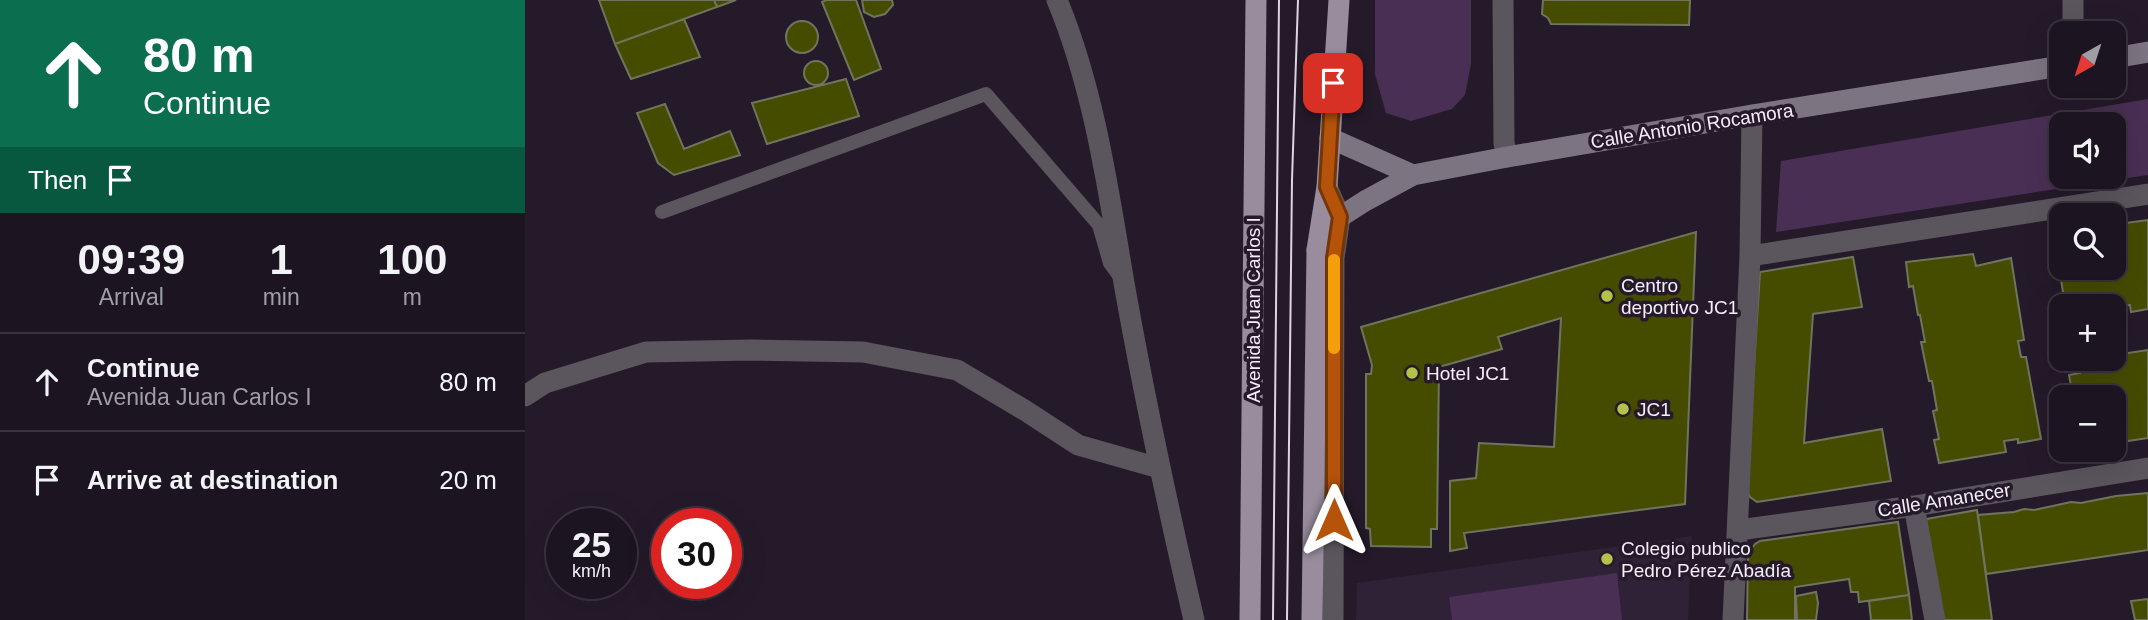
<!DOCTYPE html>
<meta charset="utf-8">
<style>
:root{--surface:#1c1420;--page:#251d29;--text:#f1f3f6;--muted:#a09ea5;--line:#3a333e}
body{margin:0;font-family:Helvetica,sans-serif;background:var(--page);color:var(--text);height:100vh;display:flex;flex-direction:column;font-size:26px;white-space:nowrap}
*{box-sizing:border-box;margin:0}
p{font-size:23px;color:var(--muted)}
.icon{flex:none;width:38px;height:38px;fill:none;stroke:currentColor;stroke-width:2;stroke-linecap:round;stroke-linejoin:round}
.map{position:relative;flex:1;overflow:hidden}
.drawer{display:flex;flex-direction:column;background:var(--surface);width:525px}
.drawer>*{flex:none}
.top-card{background:#0b6e4f;color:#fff;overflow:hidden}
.needle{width:46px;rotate:219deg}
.fabs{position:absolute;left:1524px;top:21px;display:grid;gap:14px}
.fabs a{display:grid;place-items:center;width:77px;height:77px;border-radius:14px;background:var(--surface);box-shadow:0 7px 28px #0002,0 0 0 2px var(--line);font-size:35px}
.speed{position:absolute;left:21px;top:508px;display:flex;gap:14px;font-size:35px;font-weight:700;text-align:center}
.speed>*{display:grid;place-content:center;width:91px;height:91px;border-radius:50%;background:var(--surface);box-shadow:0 7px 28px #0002,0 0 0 2px var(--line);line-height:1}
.speed small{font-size:18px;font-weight:400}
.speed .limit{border:10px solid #d22;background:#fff;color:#111}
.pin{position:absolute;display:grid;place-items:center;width:60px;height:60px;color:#fff;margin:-30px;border-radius:14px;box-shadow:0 4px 10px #0006}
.me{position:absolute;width:77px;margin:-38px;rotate:0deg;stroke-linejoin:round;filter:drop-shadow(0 0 5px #0008)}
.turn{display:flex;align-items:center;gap:24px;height:147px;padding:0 28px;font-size:32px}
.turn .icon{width:91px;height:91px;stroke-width:2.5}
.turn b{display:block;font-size:49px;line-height:60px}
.then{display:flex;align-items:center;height:66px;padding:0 28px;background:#0003;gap:14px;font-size:26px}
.eta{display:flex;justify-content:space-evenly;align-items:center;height:119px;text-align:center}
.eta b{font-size:42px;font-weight:700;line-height:49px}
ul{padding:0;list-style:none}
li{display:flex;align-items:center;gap:21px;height:98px;padding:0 28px;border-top:2px solid var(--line)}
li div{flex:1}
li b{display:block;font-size:26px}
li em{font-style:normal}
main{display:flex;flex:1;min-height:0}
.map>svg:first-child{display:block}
.built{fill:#2f2136}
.green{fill:#492f54;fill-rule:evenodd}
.building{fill:#454c00;stroke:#70745e;stroke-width:2}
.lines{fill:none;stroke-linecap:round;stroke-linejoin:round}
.lane{stroke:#5b565e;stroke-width:14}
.street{stroke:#5b565e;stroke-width:21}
.secondary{stroke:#7d7482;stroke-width:21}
.primary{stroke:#988c9d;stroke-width:21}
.tram{stroke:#ddd5e0;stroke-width:2}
.route-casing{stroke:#753606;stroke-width:18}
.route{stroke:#b45309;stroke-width:12}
.slow{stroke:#f59e0b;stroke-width:12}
.poi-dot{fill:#b4c24b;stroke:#251a2a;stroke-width:2.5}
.labels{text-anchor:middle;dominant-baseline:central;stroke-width:7;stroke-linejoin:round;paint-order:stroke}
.street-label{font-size:19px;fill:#f5edf8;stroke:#251a2a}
.poi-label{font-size:19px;fill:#f5edf8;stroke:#251a2a;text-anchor:start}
</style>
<main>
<section class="drawer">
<div class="top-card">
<div class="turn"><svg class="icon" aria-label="ahead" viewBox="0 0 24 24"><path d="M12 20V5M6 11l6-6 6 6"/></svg><div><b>80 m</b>Continue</div></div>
<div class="then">Then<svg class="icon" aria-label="arrive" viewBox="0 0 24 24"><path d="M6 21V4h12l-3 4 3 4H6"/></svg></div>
</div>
<div class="eta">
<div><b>09:39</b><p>Arrival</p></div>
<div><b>1</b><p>min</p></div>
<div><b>100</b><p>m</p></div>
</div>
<ul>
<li><svg class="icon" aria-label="ahead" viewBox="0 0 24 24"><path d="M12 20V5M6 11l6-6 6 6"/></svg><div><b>Continue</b><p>Avenida Juan Carlos I</p></div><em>80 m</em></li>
<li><svg class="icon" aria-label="arrive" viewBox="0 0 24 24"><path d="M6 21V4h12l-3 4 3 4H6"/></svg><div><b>Arrive at destination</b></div><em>20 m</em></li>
</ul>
</section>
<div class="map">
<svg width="1623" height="620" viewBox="0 0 1623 620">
<rect width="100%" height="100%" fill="#251a2a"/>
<path class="built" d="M1167 536 1163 620H831L832 583Z"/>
<path class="green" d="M850 0H946V64L940 95 927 109 886 121 861 113 850 74Z
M1623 99V175L1251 232 1256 161ZM1536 124H1589V177H1536Z
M1092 573 1097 620H927L924 597Z"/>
<path class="building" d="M74 0H189L192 7 90 44Z
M189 0H211L192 7Z
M301 0H331L356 69 329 80 297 2Z
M337 0H367L368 5 360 14 349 17 339 12Z
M1018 0H1165L1164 25 1026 24 1023 18 1017 14Z
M159 19 175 57 106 79 90 44Z
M261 37a16 16 0 1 1 32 0a16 16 0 1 1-32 0Z
M279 73a12 12 0 1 1 24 0a12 12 0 1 1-24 0Z
M321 79 334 116 242 144 227 103Z
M140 104 159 149 205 131 215 155 149 175 133 163 112 113Z
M1623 220V309L1606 312 1605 305 1589 308V306H1540L1530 239 1536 238V268H1589V231L1594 230 1593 224Z
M1171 232 1160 504 939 533 942 548 925 551V481L951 478 954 443 1029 447 1036 318 973 337 977 349 914 367 912 529H906V547L846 546 845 529 841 528V374H846L847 365 836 327Z
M1448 254 1451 266 1486 258 1499 340 1493 341 1496 357H1501L1516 439 1493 443V439L1479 441 1481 452 1414 463 1409 440 1414 439 1408 411 1412 410 1407 381H1404L1396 342H1400L1395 315H1393L1388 286 1384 287 1381 262Z
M1328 257 1337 307 1288 314 1279 443 1357 429 1366 481 1232 502 1225 497 1221 489 1235 272Z
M1623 350V438L1589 443V397H1548L1544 375 1555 373 1554 359H1589V355Z
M1623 493V550L1461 574 1453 515 1489 512 1499 509 1509 510 1546 502 1556 503 1591 496Z
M1452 510 1467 620H1415L1401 519Z
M1373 522 1384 595 1334 602 1333 592H1326L1324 579 1270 587V620H1222L1223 554 1230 544 1235 541Z
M1291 592 1293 603 1291 620H1272L1271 596Z
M1384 595 1387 620H1346L1344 601Z
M1623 599V620H1610L1606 601Z"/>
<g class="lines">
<path class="lane" d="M137 212 461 94 574 225 585 263 596 278"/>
<path class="street" d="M532 0C569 89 583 188 599 283 619 396 643 508 669 620
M978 0 979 143 982 157
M1548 33V0
M802 187 815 217 809 258 808 620
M1225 256 1623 194
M0 396 20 383 121 352 227 350 338 352 432 370 501 411 553 445 634 468
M1389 506 1410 620
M1214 530 1389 506 1623 468
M1208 620 1225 256 1227 115"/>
<path class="secondary" d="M1589 58 1623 52
M805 138 888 175
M792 250 815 217 840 201 888 175 982 157 1227 115 1536 66"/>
<path class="primary" d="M725 620 731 0
M787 620 792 250 802 187 814 0"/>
<path class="tram" d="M748 620 754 0
M762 620 767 180 773 0"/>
</g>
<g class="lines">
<g class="route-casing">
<path id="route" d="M808 83 802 187 815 217 809 258V520"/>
</g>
<use href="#route" class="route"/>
<path class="slow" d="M809 348V260"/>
</g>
<g class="poi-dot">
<circle cx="1082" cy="296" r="7"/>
<circle cx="887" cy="373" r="7"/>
<circle cx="1098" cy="409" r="7"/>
<circle cx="1082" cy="559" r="7"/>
</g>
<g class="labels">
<g class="street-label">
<text transform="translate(1167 126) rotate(-9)">Calle Antonio Rocamora</text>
<text transform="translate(728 310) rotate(-90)">Avenida Juan Carlos I</text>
<text transform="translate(1419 500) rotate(-9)">Calle Amanecer</text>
</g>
<g class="poi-label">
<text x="1096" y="285">Centro<tspan x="1096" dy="22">deportivo JC1</tspan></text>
<text x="901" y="373">Hotel JC1</text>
<text x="1112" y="409">JC1</text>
<text x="1096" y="548">Colegio publico<tspan x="1096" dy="22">Pedro Pérez Abadía</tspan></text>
</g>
</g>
</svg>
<div class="fabs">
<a><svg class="needle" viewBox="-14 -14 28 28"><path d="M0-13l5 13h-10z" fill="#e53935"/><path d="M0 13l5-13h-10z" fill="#a09ea5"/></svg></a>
<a><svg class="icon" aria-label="sound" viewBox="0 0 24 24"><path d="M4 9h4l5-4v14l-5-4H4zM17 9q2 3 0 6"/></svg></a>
<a><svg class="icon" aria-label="search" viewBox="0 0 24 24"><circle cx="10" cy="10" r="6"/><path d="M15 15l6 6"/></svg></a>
<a>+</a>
<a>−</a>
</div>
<div class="speed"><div>25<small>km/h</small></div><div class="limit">30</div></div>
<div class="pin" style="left:808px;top:83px;background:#d93025"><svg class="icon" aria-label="arrive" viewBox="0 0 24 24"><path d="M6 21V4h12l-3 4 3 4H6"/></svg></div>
<svg class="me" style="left:809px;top:520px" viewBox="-20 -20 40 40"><path d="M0-17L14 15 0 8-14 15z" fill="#b45309" stroke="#fff" stroke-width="4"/></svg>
</div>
</main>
